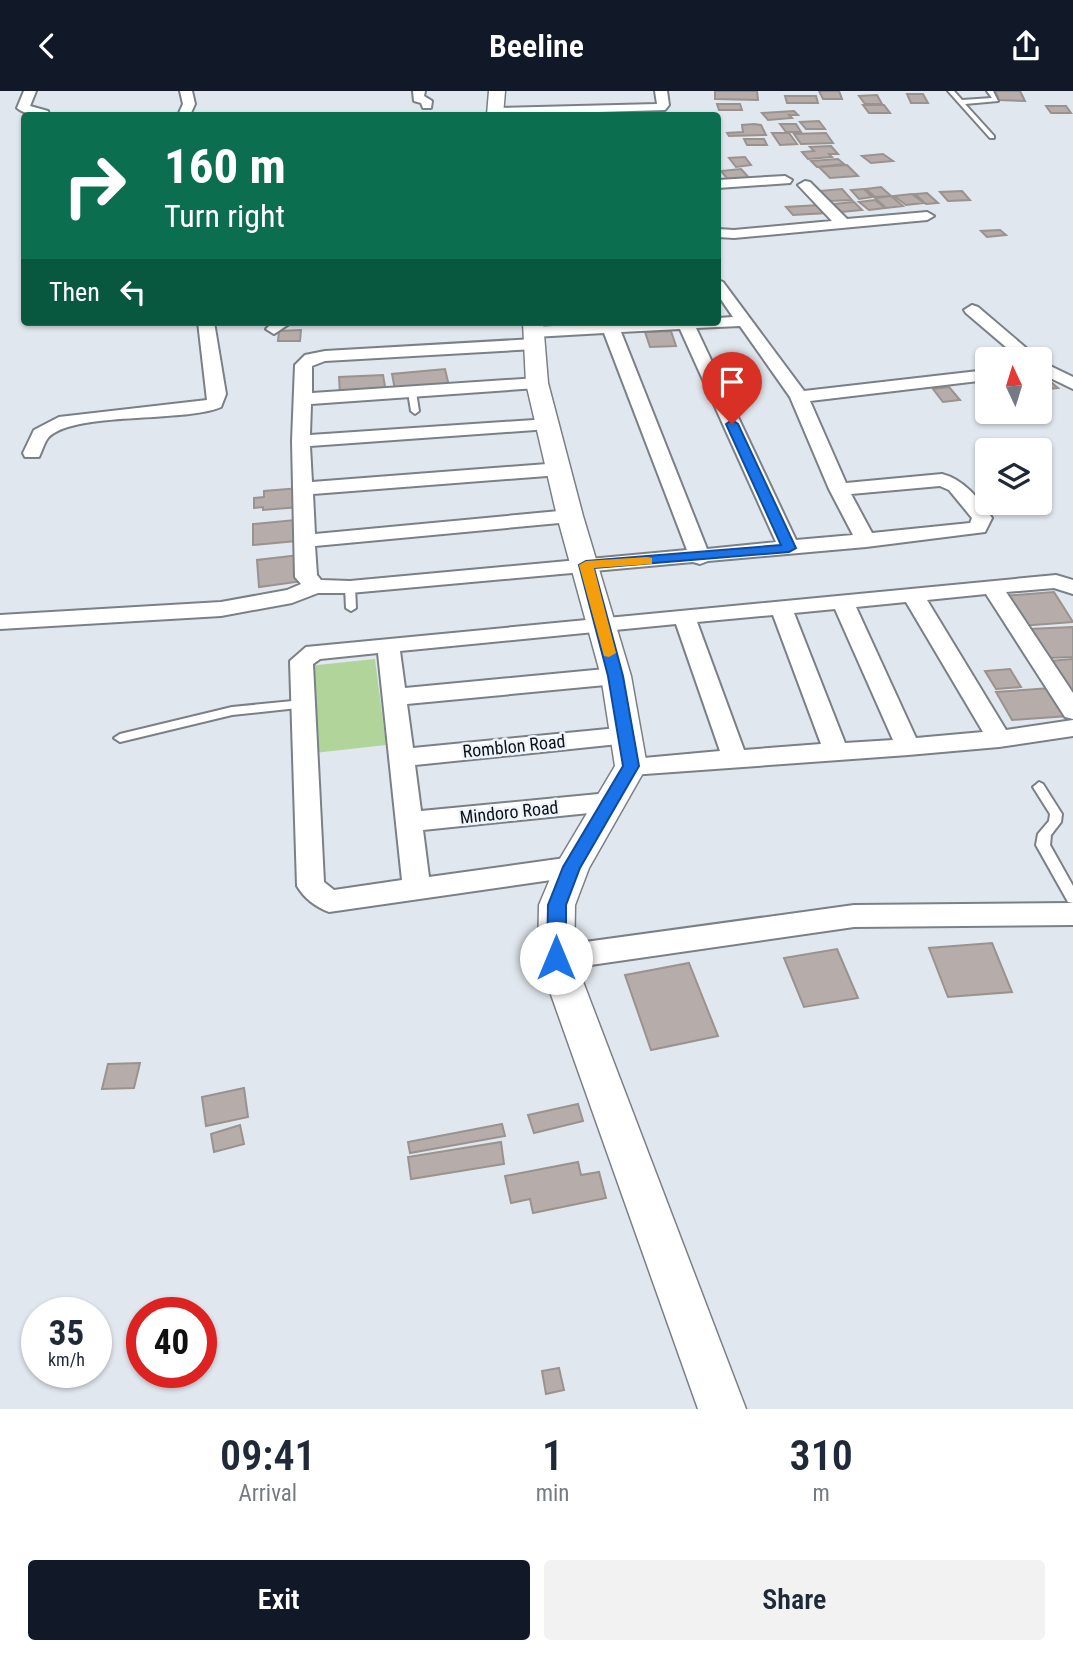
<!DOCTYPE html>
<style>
:root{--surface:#fff;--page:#f2f2f3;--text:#1f2937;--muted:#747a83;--accent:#111827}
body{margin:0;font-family:"Roboto Condensed",sans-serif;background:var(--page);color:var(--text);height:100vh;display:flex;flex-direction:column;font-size:26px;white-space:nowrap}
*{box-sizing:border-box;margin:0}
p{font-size:23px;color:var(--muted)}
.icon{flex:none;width:38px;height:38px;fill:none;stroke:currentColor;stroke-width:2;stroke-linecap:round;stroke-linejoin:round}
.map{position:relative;height:1318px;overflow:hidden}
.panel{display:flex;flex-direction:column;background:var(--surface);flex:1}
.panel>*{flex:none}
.banner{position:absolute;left:21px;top:21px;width:700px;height:214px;border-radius:7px;box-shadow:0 2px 5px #0004;background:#0b6e4f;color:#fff;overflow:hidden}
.needle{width:46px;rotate:356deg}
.controls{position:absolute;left:975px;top:256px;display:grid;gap:14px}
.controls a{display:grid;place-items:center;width:77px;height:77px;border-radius:7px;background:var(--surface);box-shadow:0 2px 5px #0004;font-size:35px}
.speed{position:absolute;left:21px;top:1206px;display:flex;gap:14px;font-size:35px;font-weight:700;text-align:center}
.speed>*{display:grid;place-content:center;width:91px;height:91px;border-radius:50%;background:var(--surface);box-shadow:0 2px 5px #0004;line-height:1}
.speed small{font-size:18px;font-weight:400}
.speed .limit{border:10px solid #d22;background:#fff;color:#111}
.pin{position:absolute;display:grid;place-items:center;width:60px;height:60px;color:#fff;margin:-72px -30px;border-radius:50% 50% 50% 0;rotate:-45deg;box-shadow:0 0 7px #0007}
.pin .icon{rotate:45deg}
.me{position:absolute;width:77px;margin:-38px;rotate:0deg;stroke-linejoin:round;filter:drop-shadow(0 0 5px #0008)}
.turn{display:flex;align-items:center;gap:24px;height:147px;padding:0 28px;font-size:32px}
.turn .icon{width:91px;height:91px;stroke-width:2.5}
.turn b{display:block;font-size:49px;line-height:60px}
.then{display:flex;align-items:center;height:66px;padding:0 28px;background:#0003;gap:14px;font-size:26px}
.eta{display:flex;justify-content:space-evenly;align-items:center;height:119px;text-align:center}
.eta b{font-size:42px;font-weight:600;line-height:49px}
.button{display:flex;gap:14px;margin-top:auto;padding:14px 28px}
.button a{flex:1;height:80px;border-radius:7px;background:var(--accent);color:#fff;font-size:28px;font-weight:600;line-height:80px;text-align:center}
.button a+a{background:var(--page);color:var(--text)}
header{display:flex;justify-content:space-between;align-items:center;height:91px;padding:0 28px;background:var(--accent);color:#fff;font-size:32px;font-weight:600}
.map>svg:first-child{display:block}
.green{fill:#b0d499}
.building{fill:#b6adaa;stroke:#9a928e;stroke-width:2}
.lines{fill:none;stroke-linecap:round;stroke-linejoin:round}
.service-casing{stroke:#7b8086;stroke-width:4}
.minor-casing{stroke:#7b8086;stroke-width:4}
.tertiary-casing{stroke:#7b8086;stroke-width:3}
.service{fill:#fff;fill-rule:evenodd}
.minor{fill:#fff;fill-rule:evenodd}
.tertiary{fill:#fff;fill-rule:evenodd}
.route{fill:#1a73e8;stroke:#114b97;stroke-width:2}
.slow{fill:#f59e0b}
.labels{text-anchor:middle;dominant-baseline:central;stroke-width:5;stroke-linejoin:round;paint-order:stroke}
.street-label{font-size:18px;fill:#101315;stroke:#eef4fb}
</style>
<header><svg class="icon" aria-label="back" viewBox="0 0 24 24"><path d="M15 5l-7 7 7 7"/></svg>Beeline<svg class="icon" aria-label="share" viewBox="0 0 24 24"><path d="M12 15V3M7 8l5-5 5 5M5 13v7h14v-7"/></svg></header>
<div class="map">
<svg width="1073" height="1318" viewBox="0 0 1073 1318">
<rect width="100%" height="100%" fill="#e1e7ee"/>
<path class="green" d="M375 568 386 654 314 662 308 575Z"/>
<path class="building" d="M715 0H757L758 9 715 8Z
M819 0H839L842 8H823Z
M995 0H1020L1025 10 999 9Z
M907 3H923L928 12H911Z
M877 4 882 13H865L859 5Z
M785 5H816L818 12H787Z
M717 13H740L742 19H719Z
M863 14H884L890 22H869Z
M1046 15H1066L1071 22H1051Z
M794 20 798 24H789L792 27 768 29 762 22Z
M819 30 825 38H806L800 31Z
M754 33 761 34 766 44 729 45 727 42 743 41 742 34Z
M780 33H796L801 41H786Z
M772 42H789L797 53 780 54Z
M826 42 833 52 801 53 794 43Z
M744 48H764L767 54H747Z
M831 55 838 63H829L832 66 808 68 802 61 814 60 810 56Z
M883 63 893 70 871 72 862 65Z
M745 66 751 74 736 76 729 67Z
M838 68 844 73 817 76 811 70Z
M847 74 858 85 830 87 819 76Z
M741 78 752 90 731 92 721 80Z
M881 96 891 105 875 106 866 98Z
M842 98 852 109 829 110 819 100Z
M864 98 872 106 859 108 851 99Z
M962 100 970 109 948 110 940 101Z
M927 102 938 112 926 113 915 103Z
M912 103 924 112 906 114 894 105Z
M891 105 903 115 886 117 875 107Z
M875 109 885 117 869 119 859 111Z
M854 111 862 119 841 121 833 113Z
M820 114 827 122 793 124 786 116Z
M1000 139 1006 144 987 146 981 140Z
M301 239 300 250H278L279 240Z
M671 240 676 255 650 256 645 241Z
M445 278 449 295 395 299 392 283Z
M383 284 386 301 340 304 339 286Z
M1046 287 1058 297 1040 299V288Z
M949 296 960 309 943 311 933 298Z
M300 397V416L263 419V416L254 417V407L264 406V400Z
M295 429 296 450 253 454V433Z
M299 464 303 490 259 496 257 469Z
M1054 501 1073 531 1020 535 1002 505Z
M1073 536V566L1047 567 1030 538Z
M1073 568V599L1066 600 1048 570Z
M1010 578 1021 596 996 598 985 580Z
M1051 597 1068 625 1012 629 996 601Z
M992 852 1012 901 948 906 929 857Z
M837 858 858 907 804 916 784 867Z
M689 872 718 945 651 959 625 884Z
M140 972 134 997 102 998 108 973Z
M244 997 248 1026 206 1035 202 1006Z
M578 1013 583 1030 534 1042 528 1024Z
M502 1033 505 1045 410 1062 408 1051Z
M240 1034 244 1053 214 1061 211 1043Z
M501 1051 504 1073 411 1088 408 1066Z
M578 1071 581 1084 599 1081 606 1107 533 1122 530 1108 511 1112 505 1085Z
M559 1277 564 1299 546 1303 542 1280Z"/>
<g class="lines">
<g class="service-casing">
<path id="service" d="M948 0H954L962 9 992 7 987 0H993L998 10 965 13 994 45V47H990Z
M412 298 416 301 419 320 415 323 411 320 408 301Z
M350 493 355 496 356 517 351 520 346 517 345 496Z
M303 609 309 613 307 616 232 624 120 651 114 647 120 643 232 616Z
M1039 691 1043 693 1062 723 1061 731 1051 744 1050 754 1073 795V812L1068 811 1036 754 1038 743 1049 730 1050 723 1033 696Z"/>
</g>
<g class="minor-casing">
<path id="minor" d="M24 0H36L30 15 48 20 49 24C38 24 25 24 17 17Z
M180 0H192L195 13 190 24H178L183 13Z
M413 0H425L424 5 432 10 431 17H423L421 12 414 10Z
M655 0H667L669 14 665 19 500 24 489 21 495 17 657 13Z
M785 85 792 89 790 92 718 97V89Z
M805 90 810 91 847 128 927 121 934 125 927 129 734 147 718 146V138L734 139 832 130 798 94Z
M718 189 723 191 804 300 987 279V289L810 310 846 392 942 383C965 389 979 408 992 427L985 441 866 456 708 470 700 473 693 471 350 502H318L292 512 221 525 0 538V524L221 511 287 499 301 493 295 486 292 350 295 274 305 264 325 260 534 248 542 253 534 258 325 270 312 275V302L537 287 546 292 537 297 311 313 310 344 549 328 558 333 549 338 310 355 312 391 560 372 570 378 560 384 313 403 315 443 570 419 577 421 580 425 577 429 570 431 315 455 317 484 321 489 350 490 687 459 604 242 534 246 526 241 534 236 632 231H718V227L733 226 718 204ZM740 235 790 306 829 398 853 444 796 449 696 237ZM680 238 776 451 707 458 621 241ZM940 395 949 399 972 427 970 432 872 442 851 403Z
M972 214 978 216 1039 268H1020L966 222 964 219Z
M198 231H214L226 303 221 316C185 332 72 320 48 347 44 352 42 360 39 366H25L23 362 34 339 59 326 207 309Z
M273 231H292L274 243 266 238Z
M1040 270 1073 286V298L1040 282Z
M1056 484 1073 489V503L1054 497 1006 501 1073 602V628L1065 626 986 503 927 509 1006 639 1073 629V645L999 656 908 664 631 684 622 681 619 675 622 669 720 660 676 533 400 560 405 597 616 577 624 580 628 585 624 590 616 593 407 613 413 657 628 636 637 638 640 644 637 650 628 652 415 674 421 720 609 702 618 704 622 711 618 718 609 720 423 739 429 786 572 766 581 769 585 776 581 783 572 786 329 821C316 816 304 807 297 795L290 570 306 556ZM906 511 983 641 916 647 856 516ZM835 518 893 649 845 652 794 522ZM773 524 821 653 744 659 697 531ZM378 562 402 789 334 799 324 791 313 573 320 568Z
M1073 812V834L854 836 556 879 546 875 542 867 546 859 556 855 854 814Z"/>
</g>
<g class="tertiary-casing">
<path id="tertiary" d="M489 0H505L503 24H487Z
M523 231H543L548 292 583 425 631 585 647 675 589 777 575 814 574 867 746 1318H698L538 867 539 814 555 776 615 675 601 585 557 425 526 292Z"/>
</g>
<use href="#service" class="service"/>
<use href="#minor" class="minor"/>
<use href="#tertiary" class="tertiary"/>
</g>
<path class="route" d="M732 329 738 333 796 457 789 461 594 477 623 585 639 675 580 777 566 814V867L563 872 556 874 550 872 547 867 548 814 563 776 623 675 608 585 579 474 586 470 781 454 726 333Z"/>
<path class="slow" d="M647 466 652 467V473L594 477 616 562 609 566 604 565 579 474 586 470Z"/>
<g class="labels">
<g class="street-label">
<text transform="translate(514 655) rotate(-6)">Romblon Road</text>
<text transform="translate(509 721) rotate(-6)">Mindoro Road</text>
</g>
</g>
</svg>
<div class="controls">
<a><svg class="needle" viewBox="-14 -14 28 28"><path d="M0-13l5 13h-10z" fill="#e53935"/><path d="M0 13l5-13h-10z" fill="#747a83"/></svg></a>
<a><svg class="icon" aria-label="layers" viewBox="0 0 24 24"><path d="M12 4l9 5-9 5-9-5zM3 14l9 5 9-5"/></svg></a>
</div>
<div class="speed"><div>35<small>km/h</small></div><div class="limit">40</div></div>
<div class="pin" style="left:732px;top:333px;background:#d93025"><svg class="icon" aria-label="arrive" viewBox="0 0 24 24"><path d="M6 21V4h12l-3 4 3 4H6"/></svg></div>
<svg class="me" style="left:556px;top:867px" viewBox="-20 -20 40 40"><circle r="19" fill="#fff"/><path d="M0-13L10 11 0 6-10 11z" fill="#1a73e8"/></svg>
<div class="banner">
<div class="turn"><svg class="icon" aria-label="right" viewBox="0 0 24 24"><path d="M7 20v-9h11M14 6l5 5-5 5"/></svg><div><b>160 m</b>Turn right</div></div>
<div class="then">Then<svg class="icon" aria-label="left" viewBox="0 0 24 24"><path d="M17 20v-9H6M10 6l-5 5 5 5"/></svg></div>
</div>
</div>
<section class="panel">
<div class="eta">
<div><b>09:41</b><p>Arrival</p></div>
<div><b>1</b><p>min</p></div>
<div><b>310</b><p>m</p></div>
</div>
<div class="button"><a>Exit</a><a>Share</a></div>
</section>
